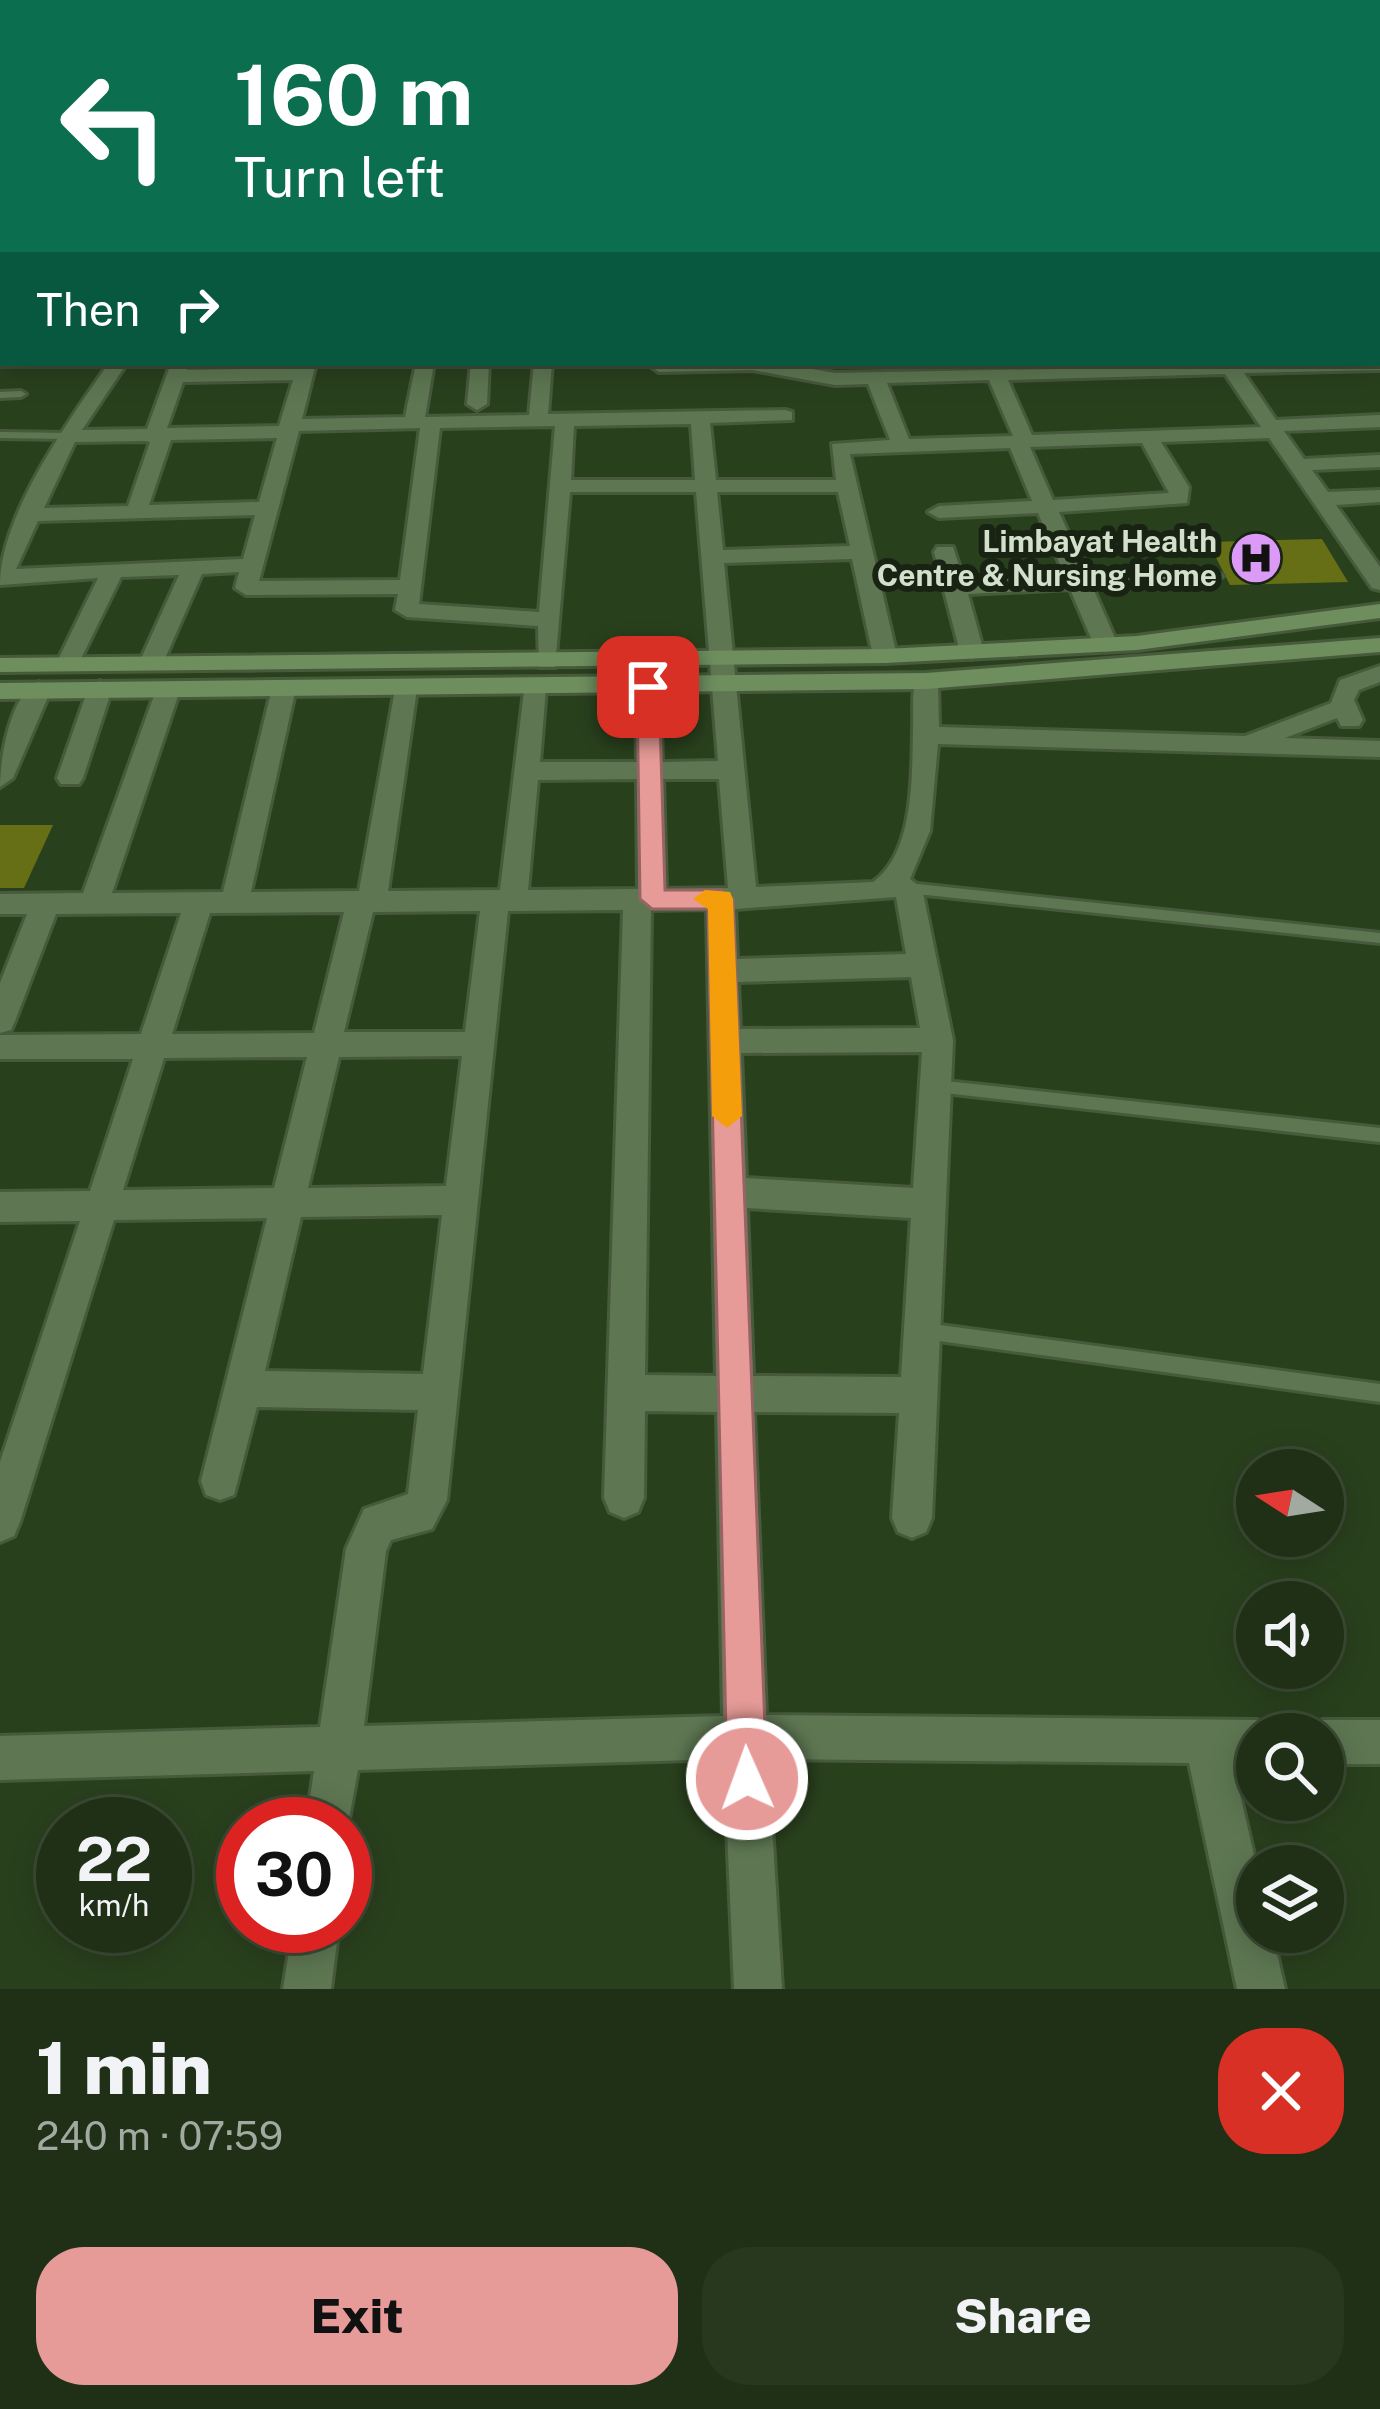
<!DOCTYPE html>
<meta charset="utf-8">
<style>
:root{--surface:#1f3016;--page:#27381f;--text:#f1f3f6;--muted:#a1a9a1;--line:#3c4b35;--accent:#e69b98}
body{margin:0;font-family:"Public Sans",sans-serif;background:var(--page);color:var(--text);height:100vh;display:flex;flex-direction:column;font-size:45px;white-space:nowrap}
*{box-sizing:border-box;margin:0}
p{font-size:39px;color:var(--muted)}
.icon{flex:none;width:66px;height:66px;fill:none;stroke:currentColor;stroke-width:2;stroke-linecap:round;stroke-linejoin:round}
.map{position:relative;height:1989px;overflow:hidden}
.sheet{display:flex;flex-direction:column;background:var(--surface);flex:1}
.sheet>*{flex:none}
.top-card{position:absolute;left:0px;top:0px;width:1380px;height:366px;box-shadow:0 6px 30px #0003,0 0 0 3px var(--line);background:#0b6e4f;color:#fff;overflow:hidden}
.needle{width:78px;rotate:282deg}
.controls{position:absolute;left:1236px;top:1449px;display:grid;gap:24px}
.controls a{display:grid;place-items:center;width:108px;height:108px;border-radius:50%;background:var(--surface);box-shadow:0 6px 30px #0003,0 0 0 3px var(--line);font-size:60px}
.speed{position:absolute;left:36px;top:1797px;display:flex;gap:24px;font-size:60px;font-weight:700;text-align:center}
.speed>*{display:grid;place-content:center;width:156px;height:156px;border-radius:50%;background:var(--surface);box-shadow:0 6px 30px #0003,0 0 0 3px var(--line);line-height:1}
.speed small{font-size:30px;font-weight:400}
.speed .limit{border:18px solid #d22;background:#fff;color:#111}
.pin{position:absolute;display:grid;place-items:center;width:102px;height:102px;color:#fff;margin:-51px;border-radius:24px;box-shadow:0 6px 18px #0006}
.me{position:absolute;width:132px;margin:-66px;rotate:358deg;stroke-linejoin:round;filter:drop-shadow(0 0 9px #0008)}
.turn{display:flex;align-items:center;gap:42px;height:252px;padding:0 36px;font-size:54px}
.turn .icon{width:156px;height:156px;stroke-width:2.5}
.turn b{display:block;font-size:84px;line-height:102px}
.then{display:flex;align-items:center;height:114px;padding:0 36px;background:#0003;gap:24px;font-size:45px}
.round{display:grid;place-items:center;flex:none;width:126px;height:126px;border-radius:48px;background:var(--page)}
.headline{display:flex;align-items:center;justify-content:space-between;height:204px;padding:0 36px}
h1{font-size:72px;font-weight:800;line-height:90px}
.primary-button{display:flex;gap:24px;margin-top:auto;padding:24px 36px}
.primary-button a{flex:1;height:138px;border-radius:48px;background:var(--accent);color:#111;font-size:48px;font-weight:800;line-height:138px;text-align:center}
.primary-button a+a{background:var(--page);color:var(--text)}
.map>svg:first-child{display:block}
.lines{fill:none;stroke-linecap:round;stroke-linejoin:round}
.river{fill:#3b020e;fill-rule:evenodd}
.building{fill:#666f16}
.service-casing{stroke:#475a3c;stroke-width:6}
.minor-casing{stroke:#475a3c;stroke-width:6}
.tertiary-casing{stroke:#475a3c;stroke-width:6}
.secondary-casing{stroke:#475a3c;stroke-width:6}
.service{fill:#5e7752;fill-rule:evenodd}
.minor{fill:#5e7752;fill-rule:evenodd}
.tertiary{fill:#5e7752;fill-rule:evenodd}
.secondary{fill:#6e8e5e;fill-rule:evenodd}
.route{fill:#e69b98;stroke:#966563;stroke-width:3}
.slow{fill:#f59e0b}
.labels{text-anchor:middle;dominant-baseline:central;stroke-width:12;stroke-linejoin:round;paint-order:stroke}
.far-poi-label{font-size:30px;font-weight:bold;fill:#d3e1cc;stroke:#192314;text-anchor:end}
</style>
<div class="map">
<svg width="1380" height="1989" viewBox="0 0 1380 1989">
<rect width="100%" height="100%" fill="#29401d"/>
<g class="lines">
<path class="river" d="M0 46H3V62H0Z
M3 190V210L0 211V191Z"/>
</g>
<path class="building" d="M1322 539 1348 582 1230 585 1208 542Z
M0 825H53L24 888H0Z"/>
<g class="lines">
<g class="service-casing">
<path id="service" d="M102 0H109L106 3H99Z
M508 0H514L513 3H507Z
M690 0H696L695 3H689Z
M752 0H758V3H752Z
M813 0H819V3H813Z
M875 0H881L882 3H876Z
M1079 0H1085L1086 3H1080Z
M1377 57H1380V61H1377Z
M1377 103H1380V107H1377Z
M1377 135H1380V139H1377Z
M0 183H3V188H0Z
M1377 213H1380V217H1377Z
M1377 312 1380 313V323L1377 322Z
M0 392 21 391 26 394 21 397 0 398Z
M0 432 68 433 73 436 68 439 0 438Z
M908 883 1380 933V943L908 893 901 888Z
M936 1080 1380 1128V1142L936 1092 930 1091 928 1086 930 1081Z
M925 1323 1380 1384V1402L925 1339 919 1337 916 1331 919 1325Z"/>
</g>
<g class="minor-casing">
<path id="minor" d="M342 0H356L340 3Z
M946 0H958L959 3H947Z
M1107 0H1183L1187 3H1111Z
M0 42H3V50H0Z
M1377 80H1380V88H1377Z
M1377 174H1380V184H1377Z
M0 226 3 227V237L0 236Z
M3 249V259L0 260V250Z
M3 293V304L0 305V294Z
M1380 358V370L1244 373 1276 420 1380 415V427L1284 431 1304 459 1380 455V467L1312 470 1328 492 1380 490V502L1336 505 1380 567V590L1372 588 1269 438 1161 442 1189 487 1187 503 1059 512 1087 575 1212 569 1223 576 1212 583 1093 588 1118 645 1106 652 1094 645 1070 589 968 594 984 652 972 659 960 652 934 552 937 547H953L964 581 1065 576 1038 513 939 518 928 512 939 506 1032 501 1010 448 850 454 897 656 893 661 885 663 873 656 852 559 724 563 756 887 873 882C914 853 912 777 913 731 914 713 911 692 917 676H935L938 681 939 727 1245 736 1331 703 1340 680 1380 666V682L1359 690 1354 700 1363 720 1359 726H1341L1337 718 1285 738 1380 741V757L938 744 930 831 910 879 922 888 953 1040 932 1518 926 1532 912 1538 898 1532 892 1518 899 1413 754 1412 766 1715 1257 1720 1272 1727 1275 1734H1257V1764H1233L1257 1868V1932H1272L1285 1989H1237L1189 1763 768 1759 782 1989H734L724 1759 358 1770 345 1840V1824H306L314 1771 0 1780V1736L320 1727 346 1549 364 1509 408 1494 418 1410 257 1407 234 1495 220 1500 206 1495 201 1481 267 1218 114 1220 20 1522 14 1536 0 1542V1462L80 1221 0 1222V1192L90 1191 133 1059H0V1035L141 1034 181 913 56 914 15 1021 11 1030 0 1033V983L27 914H0V894L83 893 156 690 168 682 180 690 112 893 223 892 272 688 284 680 296 688 251 892 359 891 396 684H414L417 689 388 891 500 890 525 683H543L546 688 540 762H637L636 687 648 679 660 687 662 762 718 761 696 492H570L555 667H539L538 626 407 617 395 610 398 594 246 595 235 588 239 572 202 574 163 663 151 670 139 663 179 575 121 577 76 669H60L56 664 98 578 0 585C0 516 68 421 109 363H127L82 430 147 429 171 363H189L187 370 296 368 298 363H316L302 419 405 417 416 363H434L425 417 529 415 534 363H552L548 414 785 410 792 412V420L710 423 716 480H836L832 444 890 440 868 384 835 385 752 370 659 372 650 366 777 363 835 373 1377 363ZM1225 374 1261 427 1032 435 1008 380ZM293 380 279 426 167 428 183 382ZM989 380 1013 436 909 439 887 383ZM691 424 695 480H571L574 426ZM555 426 539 612 419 604 440 428ZM420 428 400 580 259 581 299 431ZM277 438 259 502 149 505 171 440ZM146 441 150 442 128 506 44 508 75 442ZM1142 443 1169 493 1053 500 1030 447ZM717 492H838L850 546 723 550ZM255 515 243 559 16 569 38 521ZM637 779 638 889 528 890 538 780ZM663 779H719L728 888 666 889ZM896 897 906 954 737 959 735 909ZM707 909 716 1376 645 1375 651 910ZM623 910 604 1498 610 1512 624 1518 638 1512 644 1498 645 1411 717 1412 723 1716 364 1726 386 1551 391 1540 432 1529 447 1500 508 911ZM480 911 465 1032H344L373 912ZM344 912 314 1033 172 1034 210 913ZM911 977 920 1028 740 1029 738 982ZM922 1052 913 1188 746 1178 741 1053ZM462 1056 446 1186 308 1188 339 1057ZM307 1057 274 1188 123 1190 164 1058ZM747 1208 911 1218 901 1377 753 1376ZM442 1215 423 1374 265 1371 301 1217Z
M471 363H489L487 404 477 410 467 404Z
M100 681 112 689 83 778 79 784H61L57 778 88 689Z
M39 682 51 690 13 778 0 787C0 760 10 692 39 682Z
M1323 1720H1380V1764H1323V1734H1305L1308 1727Z
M293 1926H339L331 1989H283Z"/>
</g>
<g class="tertiary-casing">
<path id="tertiary" d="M1202 0H1272L1276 3H1206Z
M1377 4H1380V12H1377Z"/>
</g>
<g class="secondary-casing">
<path id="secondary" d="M1380 604V618L1137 650 885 663 0 672V658L885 649 1137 636Z
M1380 638V652L926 689 0 699V683L926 673Z"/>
</g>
<use href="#service" class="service"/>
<use href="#minor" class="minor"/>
<use href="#tertiary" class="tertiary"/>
<use href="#secondary" class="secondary"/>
</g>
<path class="route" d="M648 680 659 687 665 890H721L733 899 767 1779 761 1793 747 1799 733 1793 727 1779 708 909H652L640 899 637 687Z"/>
<path class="slow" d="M705 890 730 892 733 899 742 1116 727 1128 712 1116 708 909 693 899Z"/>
<defs>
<g id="hospital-disc" transform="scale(2.7)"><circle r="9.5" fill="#da9af6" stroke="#192314"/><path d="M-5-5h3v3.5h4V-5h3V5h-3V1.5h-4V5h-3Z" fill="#111"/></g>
</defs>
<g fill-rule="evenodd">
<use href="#hospital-disc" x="1256" y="558"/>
</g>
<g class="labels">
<g class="far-poi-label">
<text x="1217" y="541">Limbayat Health<tspan x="1217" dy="34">Centre &amp; Nursing Home</tspan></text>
</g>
</g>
</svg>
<div class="controls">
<a><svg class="needle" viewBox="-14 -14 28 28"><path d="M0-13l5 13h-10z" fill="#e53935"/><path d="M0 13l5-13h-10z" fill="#a1a9a1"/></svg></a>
<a><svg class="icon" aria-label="sound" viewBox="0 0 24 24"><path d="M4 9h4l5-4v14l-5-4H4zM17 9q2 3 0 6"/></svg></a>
<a><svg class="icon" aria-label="search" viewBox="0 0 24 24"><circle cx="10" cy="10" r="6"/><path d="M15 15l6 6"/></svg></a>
<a><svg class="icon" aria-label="layers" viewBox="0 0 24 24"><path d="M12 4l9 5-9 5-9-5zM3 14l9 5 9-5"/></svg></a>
</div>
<div class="speed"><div>22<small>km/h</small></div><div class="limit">30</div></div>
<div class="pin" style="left:648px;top:687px;background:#d93025"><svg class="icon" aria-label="arrive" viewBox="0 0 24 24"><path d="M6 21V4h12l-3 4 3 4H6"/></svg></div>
<svg class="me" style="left:747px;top:1779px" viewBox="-20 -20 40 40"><circle r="17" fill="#e69b98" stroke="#fff" stroke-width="3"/><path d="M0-11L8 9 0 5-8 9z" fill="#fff"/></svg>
<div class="top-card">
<div class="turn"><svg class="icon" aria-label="left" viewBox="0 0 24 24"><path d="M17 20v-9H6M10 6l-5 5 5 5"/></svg><div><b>160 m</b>Turn left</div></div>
<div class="then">Then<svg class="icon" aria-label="right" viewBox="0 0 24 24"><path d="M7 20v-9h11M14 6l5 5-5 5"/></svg></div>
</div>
</div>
<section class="sheet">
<div class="headline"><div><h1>1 min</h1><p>240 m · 07:59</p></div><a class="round" style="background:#d93025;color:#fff"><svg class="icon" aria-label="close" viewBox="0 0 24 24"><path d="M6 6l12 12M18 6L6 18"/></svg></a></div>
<div class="primary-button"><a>Exit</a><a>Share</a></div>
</section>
